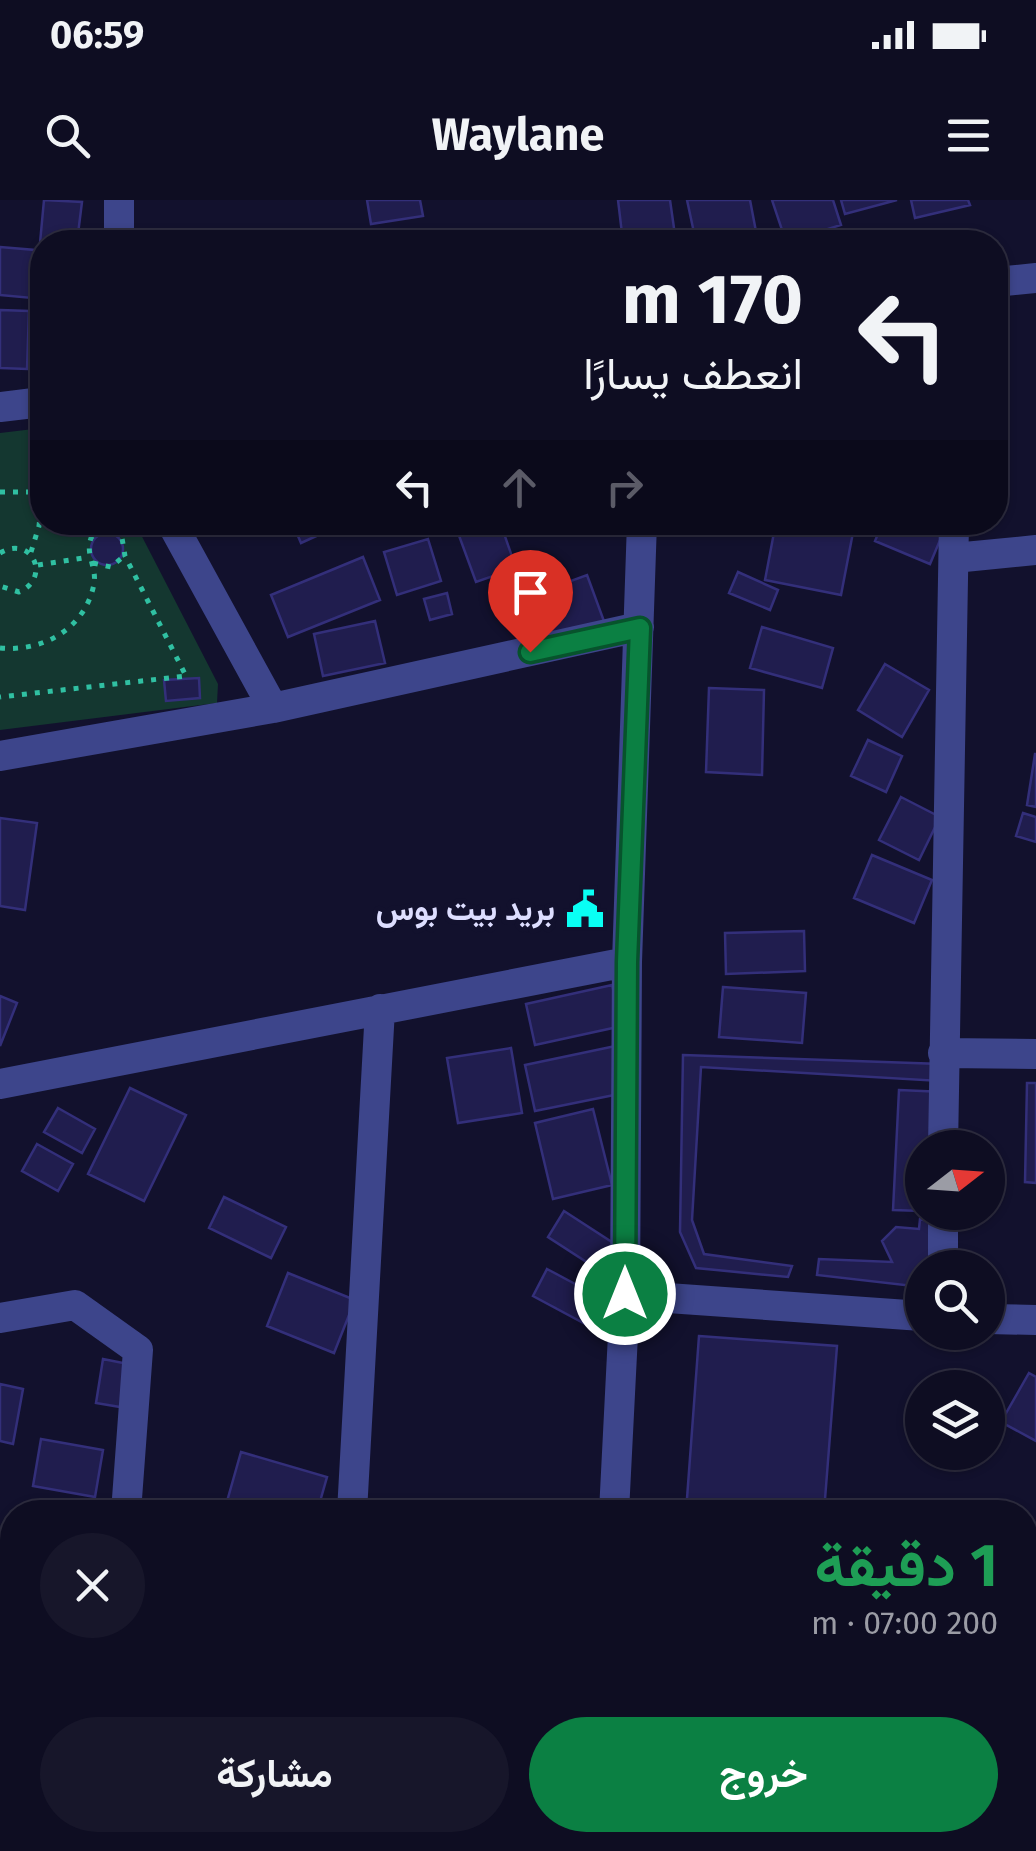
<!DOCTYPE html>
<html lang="ar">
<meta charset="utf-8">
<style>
:root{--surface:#0e0d22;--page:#17162a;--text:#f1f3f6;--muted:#9b9ca5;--line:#2e2d40;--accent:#0b8043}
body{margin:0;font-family:"Fira Sans",Vazirmatn,sans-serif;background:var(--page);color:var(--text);direction:rtl;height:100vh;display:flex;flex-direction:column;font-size:38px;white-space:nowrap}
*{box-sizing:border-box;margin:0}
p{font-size:32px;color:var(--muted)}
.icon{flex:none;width:55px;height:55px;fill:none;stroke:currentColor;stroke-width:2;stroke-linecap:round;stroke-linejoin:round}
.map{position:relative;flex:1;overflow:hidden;direction:ltr}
.panel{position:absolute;left:0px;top:1300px;width:1038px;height:352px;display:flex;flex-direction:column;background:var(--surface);border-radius:40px 40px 0 0;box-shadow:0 2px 8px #0004,0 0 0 2px var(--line);direction:rtl}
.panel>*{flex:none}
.guide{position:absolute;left:30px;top:30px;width:978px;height:305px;border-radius:40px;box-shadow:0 2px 8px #0004,0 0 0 2px var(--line);direction:rtl;background:#0e0d22;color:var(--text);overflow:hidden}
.needle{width:65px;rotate:73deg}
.buttons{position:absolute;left:905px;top:930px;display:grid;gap:20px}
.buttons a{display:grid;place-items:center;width:100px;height:100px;border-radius:50%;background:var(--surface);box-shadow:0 2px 8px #0004,0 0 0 2px var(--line);font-size:50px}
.pin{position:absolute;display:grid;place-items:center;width:85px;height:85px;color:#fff;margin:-102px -42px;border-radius:50% 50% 50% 0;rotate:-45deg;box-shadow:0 0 10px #0007}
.pin .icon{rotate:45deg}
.me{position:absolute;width:110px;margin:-55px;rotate:0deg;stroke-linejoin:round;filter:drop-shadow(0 0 8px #0008)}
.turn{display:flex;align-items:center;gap:35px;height:210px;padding:0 40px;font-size:45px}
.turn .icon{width:130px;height:130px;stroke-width:2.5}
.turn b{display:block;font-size:70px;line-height:85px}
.lanes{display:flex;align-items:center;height:95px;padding:0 40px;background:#0003;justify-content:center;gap:50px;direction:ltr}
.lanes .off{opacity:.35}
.round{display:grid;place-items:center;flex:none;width:105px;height:105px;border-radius:52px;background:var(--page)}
.overview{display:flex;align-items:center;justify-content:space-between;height:170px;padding:0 40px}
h1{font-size:60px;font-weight:700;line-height:75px;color:#1e9e55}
.action{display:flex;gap:20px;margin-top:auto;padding:20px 40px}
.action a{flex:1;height:115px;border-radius:60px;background:var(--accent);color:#fff;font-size:40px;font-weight:700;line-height:115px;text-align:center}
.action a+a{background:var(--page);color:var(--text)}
.status{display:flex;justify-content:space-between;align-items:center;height:70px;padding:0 50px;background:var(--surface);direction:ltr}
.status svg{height:28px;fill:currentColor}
header{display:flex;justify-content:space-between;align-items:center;height:130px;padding:0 40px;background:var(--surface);font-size:45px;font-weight:700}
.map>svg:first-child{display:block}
.green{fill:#143730}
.building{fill:#201d4e;stroke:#332f7a;stroke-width:2.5}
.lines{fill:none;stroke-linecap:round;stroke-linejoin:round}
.path{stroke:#30c0a2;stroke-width:5;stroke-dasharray:5 8;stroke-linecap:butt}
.minor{stroke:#3d458b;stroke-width:30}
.route-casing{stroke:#07532c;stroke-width:25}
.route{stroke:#0b8043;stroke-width:18}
.labels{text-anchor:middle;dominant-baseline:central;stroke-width:10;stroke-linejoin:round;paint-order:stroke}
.poi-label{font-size:32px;font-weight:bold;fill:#dddeff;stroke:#12112d;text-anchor:end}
</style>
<div class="status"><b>06:59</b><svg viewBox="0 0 49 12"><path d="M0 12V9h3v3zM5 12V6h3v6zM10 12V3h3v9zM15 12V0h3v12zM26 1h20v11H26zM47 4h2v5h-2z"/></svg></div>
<header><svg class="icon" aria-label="menu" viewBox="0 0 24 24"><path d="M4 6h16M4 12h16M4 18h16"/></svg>Waylane<svg class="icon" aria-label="search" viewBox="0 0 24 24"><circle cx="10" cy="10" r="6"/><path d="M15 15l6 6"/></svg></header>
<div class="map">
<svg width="1036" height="1651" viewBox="0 0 1036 1651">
<rect width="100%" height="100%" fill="#12112d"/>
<path class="green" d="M42 228V322L135 323 218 484 217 503 0 530V233Z"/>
<path class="building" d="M44 0 82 2 77 42 40 43Z
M367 0H420L423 16 371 24Z
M618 0H670L676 42H623Z
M687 0H750L758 42H696Z
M772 0H833L841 25 786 42Z
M841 0H897L845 14Z
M911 0H968L970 5 915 18Z
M0 47 35 50 32 98 0 95Z
M0 110 29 111 27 169 0 168Z
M292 322H347L301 343Z
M454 322H500L516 368 476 382Z
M776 322H855L841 395 765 380Z
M883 322H919L943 333 930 364 875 341Z
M91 349a16 16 0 1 1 32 0a16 16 0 1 1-32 0Z
M428 339 441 381 397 395 384 352Z
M363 357 380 400 288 437 271 395Z
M738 372 778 390 770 410 729 393Z
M587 375 605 424 542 447 524 398Z
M447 393 452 414 430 420 424 399Z
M375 421 385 463 323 476 314 434Z
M762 427 833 448 822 488 750 468Z
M885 464 929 490 902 537 858 510Z
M199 478 200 498 166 501 164 480Z
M709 488 764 490 762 575 706 572Z
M868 540 902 556 886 592 851 576Z
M1035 554H1036V607L1027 605Z
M901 597 940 617 919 660 879 640Z
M1023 613 1036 617V642L1016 636Z
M0 618 37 623 25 710 0 706Z
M872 655 932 680 914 723 854 698Z
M804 731 805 771 726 774 725 733Z
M612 785 622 826 535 845 526 804Z
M723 787 806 793 802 843 719 837Z
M0 796 17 803 0 846Z
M625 844 634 891 535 911 525 865Z
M511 848 522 913 458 923 447 858Z
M683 855 941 864 940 881 701 867 692 1020 704 1054 792 1066 788 1077 696 1068 680 1032Z
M1027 883H1036V983L1025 982Z
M130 888 186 915 144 1001 88 974Z
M899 890 944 892 942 948H922V1011L893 1010Z
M58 908 95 929 82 953 44 932Z
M593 909 612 985 553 999 535 923Z
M37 944 73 964 58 991 22 971Z
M224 997 286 1027 271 1058 209 1028Z
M564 1011 641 1061 625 1087 548 1037Z
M920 1019 943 1025 934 1068H922V1077L913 1086 817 1075 819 1059 892 1062 882 1041 896 1027 919 1029Z
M547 1069 618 1107 604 1134 533 1096Z
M288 1073 355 1100 334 1153 267 1126Z
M699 1136 837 1146 824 1312H686Z
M103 1159 133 1165 126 1208 96 1203Z
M1029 1173 1036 1177V1241L1001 1222Z
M0 1184 23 1189 13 1244 0 1241Z
M41 1239 103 1250 95 1297 33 1286Z
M241 1252 327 1277 317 1312H224Z
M0 1389 12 1390V1448L0 1447Z
M0 1475 12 1476V1525L0 1524Z
M1025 1542 1036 1543V1619L1025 1618Z
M7 1580H12V1633H6Z
M724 1640H742L785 1651H721Z"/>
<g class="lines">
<path class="path" d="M40 231 42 284
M0 292H42
M94 322 101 331
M31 352 39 326 42 297
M0 353C32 334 52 378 19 392L0 386
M93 363 111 367 124 356
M38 365 89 357
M0 448C43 452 85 429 94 384 97 367 85 355 91 338 100 328 113 328 122 338L125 356 186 476 0 497"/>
<path class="minor" d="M119 0V42
M995 82 1036 78
M0 207 42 202
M171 322 273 508
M954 358 1036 350
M0 556 273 508 639 427
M943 853 1036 854
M0 884 627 762
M943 948 954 322
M943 1068V1012
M625 1095 922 1116
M0 1118 75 1105 138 1150 126 1312
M988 1119 1036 1120
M352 1312 380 809
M614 1312 625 1095 627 762 642 322
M1025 1363H1036
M1025 1611H1036
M94 1651 95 1640
M606 1651V1640
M860 1651 861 1640"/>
</g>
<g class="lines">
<g class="route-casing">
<path id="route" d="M530 452 640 428 627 762 625 1094"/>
</g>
<use href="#route" class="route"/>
</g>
<defs>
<g id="civic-bare" transform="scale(3)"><path d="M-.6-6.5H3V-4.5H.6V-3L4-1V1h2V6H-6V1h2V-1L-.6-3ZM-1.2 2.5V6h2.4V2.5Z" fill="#09fff4" stroke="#12112d" stroke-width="2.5" paint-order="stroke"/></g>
</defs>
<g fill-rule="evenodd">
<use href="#civic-bare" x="585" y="709"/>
</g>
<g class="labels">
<g class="poi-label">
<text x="555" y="709">بريد بيت بوس</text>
</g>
</g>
</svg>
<div class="buttons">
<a><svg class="needle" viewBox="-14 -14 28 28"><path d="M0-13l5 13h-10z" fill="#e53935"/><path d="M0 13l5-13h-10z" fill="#9b9ca5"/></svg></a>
<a><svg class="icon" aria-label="search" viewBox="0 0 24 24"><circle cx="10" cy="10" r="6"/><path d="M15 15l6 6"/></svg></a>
<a><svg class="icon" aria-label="layers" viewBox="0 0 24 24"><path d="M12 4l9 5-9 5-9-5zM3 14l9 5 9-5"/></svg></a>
</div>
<div class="pin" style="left:530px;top:452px;background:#d93025"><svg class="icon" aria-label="arrive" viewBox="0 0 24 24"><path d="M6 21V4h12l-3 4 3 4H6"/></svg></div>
<svg class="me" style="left:625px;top:1094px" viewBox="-20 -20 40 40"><circle r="17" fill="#0b8043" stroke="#fff" stroke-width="3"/><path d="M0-11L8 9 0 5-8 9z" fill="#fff"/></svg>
<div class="guide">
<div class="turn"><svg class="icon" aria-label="left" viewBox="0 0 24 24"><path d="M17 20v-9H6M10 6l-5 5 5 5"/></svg><div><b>170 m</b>انعطف يسارًا</div></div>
<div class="lanes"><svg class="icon" aria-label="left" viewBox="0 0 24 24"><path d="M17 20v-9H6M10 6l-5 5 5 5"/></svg><svg class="icon off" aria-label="ahead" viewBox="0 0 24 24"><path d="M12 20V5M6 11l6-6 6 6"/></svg><svg class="icon off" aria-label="right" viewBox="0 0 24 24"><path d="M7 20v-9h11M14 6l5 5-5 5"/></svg></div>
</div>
<section class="panel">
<div class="overview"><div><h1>1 دقيقة</h1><p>200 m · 07:00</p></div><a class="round"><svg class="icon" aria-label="close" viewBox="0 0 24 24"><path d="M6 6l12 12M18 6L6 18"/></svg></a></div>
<div class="action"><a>خروج</a><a>مشاركة</a></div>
</section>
</div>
